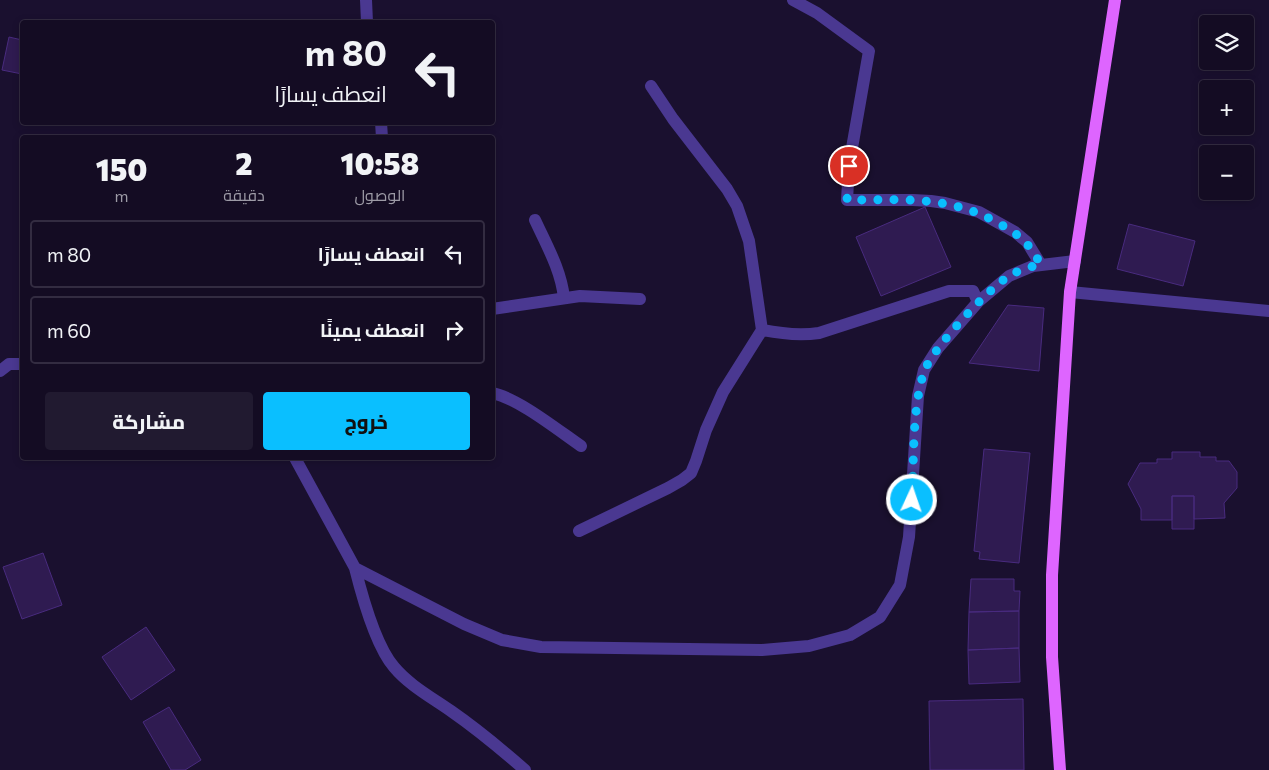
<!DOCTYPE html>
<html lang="ar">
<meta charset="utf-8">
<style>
:root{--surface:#140c23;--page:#211a30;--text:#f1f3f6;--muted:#9d9ba6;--line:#332c41;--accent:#0abfff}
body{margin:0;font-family:Commissioner,Cairo,sans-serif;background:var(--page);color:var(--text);direction:rtl;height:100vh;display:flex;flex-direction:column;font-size:19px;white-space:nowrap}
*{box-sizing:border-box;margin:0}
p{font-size:16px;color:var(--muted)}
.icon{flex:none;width:28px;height:28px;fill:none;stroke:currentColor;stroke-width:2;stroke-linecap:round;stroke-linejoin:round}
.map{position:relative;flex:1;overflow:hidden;direction:ltr}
.sheet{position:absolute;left:20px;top:135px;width:475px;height:325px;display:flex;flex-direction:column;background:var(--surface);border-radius:5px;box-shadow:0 2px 8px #0003,0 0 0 1px var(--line);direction:rtl}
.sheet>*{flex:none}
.hud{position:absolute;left:20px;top:20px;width:475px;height:105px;border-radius:5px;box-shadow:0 2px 8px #0003,0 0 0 1px var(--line);direction:rtl;background:#140c23;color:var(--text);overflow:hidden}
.tools{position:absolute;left:1199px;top:15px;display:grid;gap:10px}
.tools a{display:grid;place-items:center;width:55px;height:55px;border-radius:5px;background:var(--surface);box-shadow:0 2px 8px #0003,0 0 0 1px var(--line);font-size:25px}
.pin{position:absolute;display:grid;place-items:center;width:42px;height:42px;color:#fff;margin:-21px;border:2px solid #fff;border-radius:50%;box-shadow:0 1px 5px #0007}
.me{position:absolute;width:55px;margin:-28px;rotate:3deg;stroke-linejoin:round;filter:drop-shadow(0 0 4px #0008)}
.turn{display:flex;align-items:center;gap:18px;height:105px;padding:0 25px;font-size:22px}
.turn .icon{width:65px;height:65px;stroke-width:2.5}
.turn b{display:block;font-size:35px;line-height:42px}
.eta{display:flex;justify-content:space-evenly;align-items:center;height:85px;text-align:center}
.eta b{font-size:30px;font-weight:800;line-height:35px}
.primary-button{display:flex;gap:10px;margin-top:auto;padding:10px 25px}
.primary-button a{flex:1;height:58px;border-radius:5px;background:var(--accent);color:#111;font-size:20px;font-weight:800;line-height:58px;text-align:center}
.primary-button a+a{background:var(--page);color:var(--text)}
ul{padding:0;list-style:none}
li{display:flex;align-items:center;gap:15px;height:68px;margin:0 10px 8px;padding:0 15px;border:2px solid var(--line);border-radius:5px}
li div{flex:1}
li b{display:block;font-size:19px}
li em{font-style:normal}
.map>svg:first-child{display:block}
.building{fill:#2f1b51;stroke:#492b7f}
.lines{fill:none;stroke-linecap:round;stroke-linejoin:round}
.minor{stroke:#4a3891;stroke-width:12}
.major{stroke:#de65ff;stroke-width:12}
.route{stroke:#0abfff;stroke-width:9;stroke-dasharray:0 16.2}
</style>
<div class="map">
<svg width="1269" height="770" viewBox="0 0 1269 770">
<rect width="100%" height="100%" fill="#1a102f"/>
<path class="building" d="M9 37 22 40V74L2 70Z
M925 207 951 267 881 296 856 237Z
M1129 224 1195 241 1183 286 1117 269Z
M22 283V324H20Z
M1008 305 1044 308 1039 371 969 363Z
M984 449 1030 453 1019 563 979 559 980 552 974 551Z
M1172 452H1200V457H1216V461H1229L1237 472V488L1224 503 1225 518 1194 519V496H1172V520H1141V509L1128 484 1140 463H1157V459H1172Z
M1172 496H1194V529H1172Z
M43 553 62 605 22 619 3 567Z
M971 579H1014V591H1020L1019 611 969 612Z
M1019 611V648L968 650 969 612Z
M146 627 175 670 131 700 102 657Z
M1019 648 1020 682 969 684 968 650Z
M1023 699 1024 770H930L929 701Z
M169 707 201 760 185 770H171L143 722Z"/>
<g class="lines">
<path class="minor" d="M366 0 367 22
M793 0 817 13 869 51 849 165 847 200H913L931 201 945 203 979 212 1015 232 1027 242 1041 265
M381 122 382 138
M535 220C547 246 561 270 564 298
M1070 292 1269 311
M492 309 580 296 640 299
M762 330C782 334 799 336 819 333L949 291H973L978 302
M0 371 9 364H22
M492 393C518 398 559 431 581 446
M295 458 355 568 464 624 502 640 541 647 762 650 809 646 850 635 880 617 900 585 909 537 918 396 924 370 938 348 978 302 1009 276 1033 266 1075 261
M579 531 668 488 682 480 691 473 696 461 706 430 723 392 762 330 749 241 737 206 727 189 673 119 651 86
M355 568C362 596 375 645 394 667 409 685 431 697 451 711 477 729 501 749 525 770"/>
<path class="major" d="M1060 770 1052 657V575L1070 292 1115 0"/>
</g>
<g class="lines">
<path class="route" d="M849 166 847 200C901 200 949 195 998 223 1020 235 1029 243 1041 265 1031 266 1019 270 1009 276 989 288 931 350 924 372 912 408 914 461 912 500"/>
</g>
</svg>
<div class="tools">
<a><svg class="icon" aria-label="layers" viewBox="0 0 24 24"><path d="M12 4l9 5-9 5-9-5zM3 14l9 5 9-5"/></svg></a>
<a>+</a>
<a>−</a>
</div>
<div class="pin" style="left:849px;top:166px;background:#d93025"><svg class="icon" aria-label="arrive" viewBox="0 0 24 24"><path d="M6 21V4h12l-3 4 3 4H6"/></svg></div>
<svg class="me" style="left:912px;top:500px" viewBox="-20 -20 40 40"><circle r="17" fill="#0abfff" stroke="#fff" stroke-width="3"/><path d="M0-11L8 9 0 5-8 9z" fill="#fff"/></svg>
<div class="hud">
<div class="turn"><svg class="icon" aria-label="left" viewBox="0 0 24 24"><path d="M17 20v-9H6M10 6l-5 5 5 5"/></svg><div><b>80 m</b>انعطف يسارًا</div></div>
</div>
<section class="sheet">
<div class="eta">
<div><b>10:58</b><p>الوصول</p></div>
<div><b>2</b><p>دقيقة</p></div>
<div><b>150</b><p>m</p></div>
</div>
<ul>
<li><svg class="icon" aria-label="left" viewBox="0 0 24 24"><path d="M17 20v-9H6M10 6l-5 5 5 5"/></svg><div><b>انعطف يسارًا</b></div><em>80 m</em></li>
<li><svg class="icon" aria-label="right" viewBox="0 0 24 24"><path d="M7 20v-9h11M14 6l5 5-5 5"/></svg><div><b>انعطف يمينًا</b></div><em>60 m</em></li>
</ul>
<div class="primary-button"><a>خروج</a><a>مشاركة</a></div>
</section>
</div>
